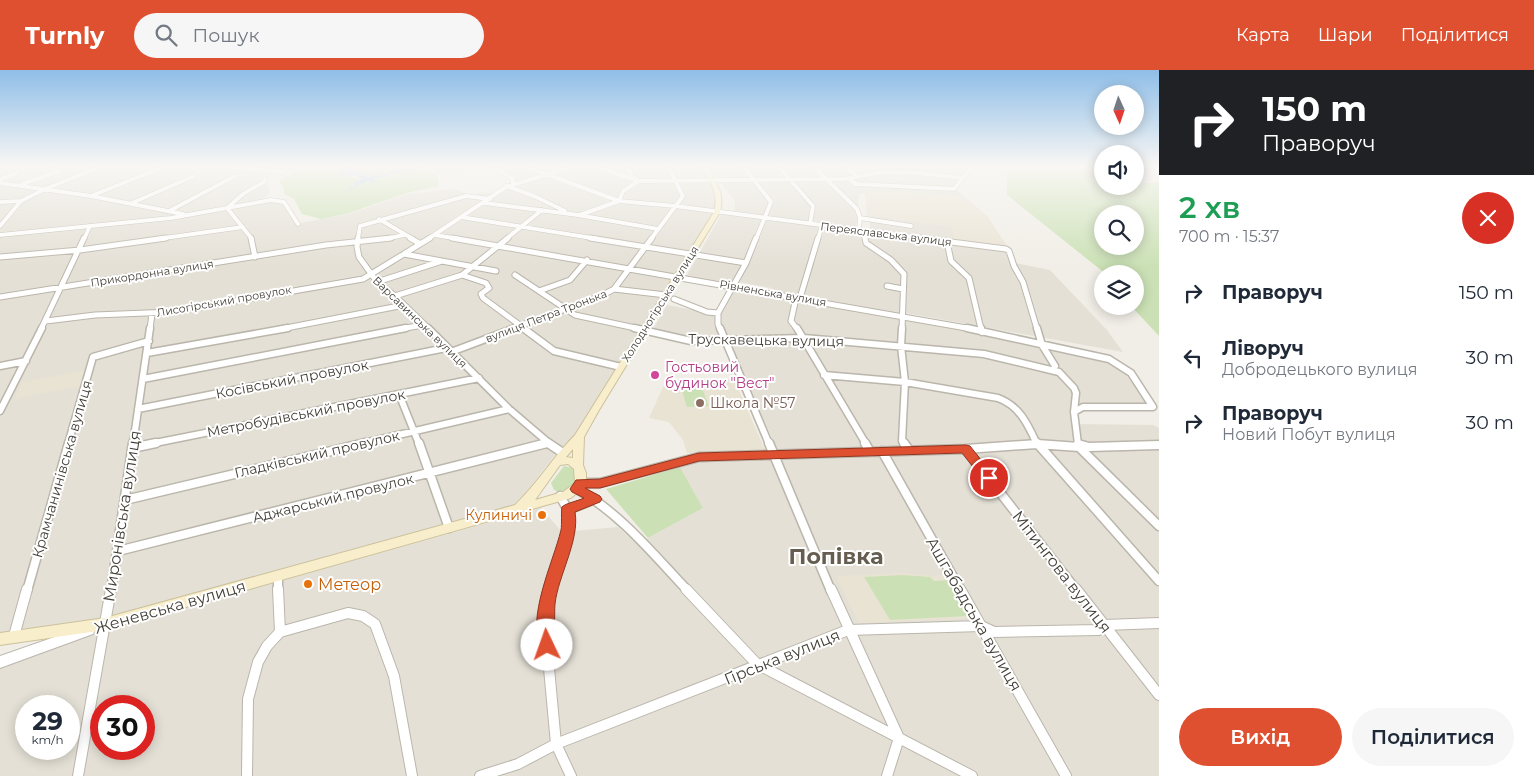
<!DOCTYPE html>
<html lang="uk">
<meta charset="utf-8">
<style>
:root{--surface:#fff;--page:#f6f6f7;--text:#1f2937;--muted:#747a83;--accent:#df5030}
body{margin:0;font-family:Montserrat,sans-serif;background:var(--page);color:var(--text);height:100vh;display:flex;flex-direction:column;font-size:19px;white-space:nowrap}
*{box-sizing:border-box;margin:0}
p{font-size:16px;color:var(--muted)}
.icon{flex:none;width:28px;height:28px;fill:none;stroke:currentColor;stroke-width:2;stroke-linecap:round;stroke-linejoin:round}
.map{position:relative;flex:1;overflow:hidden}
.panel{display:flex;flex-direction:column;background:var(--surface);width:375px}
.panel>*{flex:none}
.top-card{background:#202124;color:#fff;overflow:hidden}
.needle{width:32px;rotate:177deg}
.controls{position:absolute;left:1094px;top:15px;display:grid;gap:10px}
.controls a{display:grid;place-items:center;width:50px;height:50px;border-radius:50%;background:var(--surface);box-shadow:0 2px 12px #0003;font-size:25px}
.speed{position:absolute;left:15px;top:625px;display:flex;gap:10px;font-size:25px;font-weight:700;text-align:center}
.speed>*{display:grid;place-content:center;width:65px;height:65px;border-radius:50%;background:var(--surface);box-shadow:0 2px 12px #0003;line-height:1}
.speed small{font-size:12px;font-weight:400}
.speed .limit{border:8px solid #d22;background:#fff;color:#111}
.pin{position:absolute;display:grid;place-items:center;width:42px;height:42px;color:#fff;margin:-21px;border:2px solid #fff;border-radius:50%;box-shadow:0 1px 5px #0007}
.me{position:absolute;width:55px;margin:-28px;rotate:357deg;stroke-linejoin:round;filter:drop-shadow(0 0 4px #0008)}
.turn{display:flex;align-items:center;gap:18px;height:105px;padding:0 20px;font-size:22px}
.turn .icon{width:65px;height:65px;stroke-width:2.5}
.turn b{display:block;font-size:35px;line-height:42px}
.round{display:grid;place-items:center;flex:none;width:52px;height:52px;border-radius:26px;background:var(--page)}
.summary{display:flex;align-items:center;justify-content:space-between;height:85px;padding:0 20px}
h1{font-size:30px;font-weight:600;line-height:38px;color:#1e9e55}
.action{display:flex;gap:10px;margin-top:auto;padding:10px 20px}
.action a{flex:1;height:58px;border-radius:30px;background:var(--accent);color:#fff;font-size:20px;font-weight:600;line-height:58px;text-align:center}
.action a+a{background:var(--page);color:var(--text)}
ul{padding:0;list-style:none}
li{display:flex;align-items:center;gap:15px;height:65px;padding:0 20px}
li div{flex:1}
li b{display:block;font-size:19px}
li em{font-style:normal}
header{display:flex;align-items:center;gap:30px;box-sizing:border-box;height:70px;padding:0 25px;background:var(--accent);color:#fff}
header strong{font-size:24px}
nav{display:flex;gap:28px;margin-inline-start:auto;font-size:18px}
.search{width:350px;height:45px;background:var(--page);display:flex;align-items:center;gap:12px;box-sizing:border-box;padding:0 18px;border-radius:28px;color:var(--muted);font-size:19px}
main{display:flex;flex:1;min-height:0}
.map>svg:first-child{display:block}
.residential{fill:#e4e0d6;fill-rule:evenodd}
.education{fill:#e9e3d3}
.green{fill:#cbe1b5;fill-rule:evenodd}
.water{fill:#aacce7}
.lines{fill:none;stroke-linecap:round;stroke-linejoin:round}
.minor-far4-casing{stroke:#bbb6ab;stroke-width:5}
.minor-far3-casing{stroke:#bbb6ab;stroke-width:7}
.minor-far2-casing{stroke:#bbb6ab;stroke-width:9}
.minor-far1-casing{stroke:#bbb6ab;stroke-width:11}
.minor-casing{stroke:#bbb6ab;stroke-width:12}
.tertiary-casing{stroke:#bbb6ab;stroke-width:2}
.secondary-casing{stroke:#cbc19c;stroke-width:2}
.minor-far4{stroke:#fff;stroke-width:4}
.minor-far3{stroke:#fff;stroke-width:5}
.minor-far2{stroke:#fff;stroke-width:6}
.minor-far1{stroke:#fff;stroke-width:8}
.minor{stroke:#fff;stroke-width:10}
.tertiary{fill:#fff;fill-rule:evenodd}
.secondary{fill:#f8eecb;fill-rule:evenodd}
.route{fill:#df5030;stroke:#91341f}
.hotel-dot{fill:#d1479c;stroke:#fff;stroke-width:2}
.education-dot{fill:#8d6e63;stroke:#fff;stroke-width:2}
.food-dot{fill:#e8710a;stroke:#fff;stroke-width:2}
.labels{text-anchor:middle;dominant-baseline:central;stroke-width:4;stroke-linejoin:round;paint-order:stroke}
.far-street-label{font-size:11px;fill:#433f37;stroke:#fff}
.street-label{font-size:14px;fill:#433f37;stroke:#fff}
.hotel-label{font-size:14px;fill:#b23c85;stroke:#fff;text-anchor:start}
.education-label{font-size:14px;fill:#785e54;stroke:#fff;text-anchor:start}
.food-label{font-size:14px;fill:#c56008;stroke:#fff;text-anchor:end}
.near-street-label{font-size:16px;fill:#433f37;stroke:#fff}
.near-food-label{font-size:16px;fill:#c56008;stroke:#fff;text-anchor:start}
.near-district-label{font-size:22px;font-weight:bold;fill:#655d4f;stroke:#fff}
</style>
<header>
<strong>Turnly</strong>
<div class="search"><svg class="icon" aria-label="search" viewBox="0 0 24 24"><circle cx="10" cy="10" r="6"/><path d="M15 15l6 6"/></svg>Пошук</div>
<nav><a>Карта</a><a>Шари</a><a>Поділитися</a></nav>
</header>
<main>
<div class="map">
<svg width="1159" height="706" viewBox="0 0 1159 706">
<rect width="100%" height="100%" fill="#f1eee7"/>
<path class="residential" d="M0 97H297L296 101H272L267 110 270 120 267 127 252 133 169 147 0 164Z
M495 97H702L718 124 715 142 576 365 555 385 516 435 98 551 0 564V165L169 148 227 140 264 131H281L296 154 352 143 407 124 456 119 471 126 482 122 498 124 515 113Z
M709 97H968L956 120 964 127 881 122 859 124 856 158 734 141 735 131Z
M722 143 820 156 797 227 770 222 771 218 739 212H733L731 215 686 207Z
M867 145 952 156 955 170 870 159V150L867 149Z
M825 157 862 161 864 172 890 190 902 204 900 246 802 228Z
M865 162 1005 180 1009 192 1050 200 1107 260 1123 282 906 243V200L868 173Z
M736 218 977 262 1109 291 1129 302 1150 335 1071 333V354L1153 355 1159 358V706H0V597L115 557 541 438 562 462 618 457 637 474 703 438 680 397 702 390 780 386 728 269H695L652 261 667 235 720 245ZM26 636H69V679H26ZM101 636H144V679H101Z"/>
<path class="education" d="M882 122 965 127 988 147 1009 179 955 170 951 156 867 145 865 123Z
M86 300 80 316 14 329 22 312Z
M734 309 765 380 687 383 683 370 669 352 649 348 663 317 679 311Z
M904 503 932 506 951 504 973 548 859 553 836 506Z"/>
<path class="green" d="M345 97 340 104 362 109 355 112V114L352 117 369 111H375L374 109 391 106 413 98 395 99 389 104 366 107 357 100 360 99 347 98 348 97 467 98 437 104 439 116 407 123 349 143 321 149 302 144 294 129 284 124V119L279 111 297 101Z
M1015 97H1042L1061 102 1051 97H1085L1102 106V116H1135V114L1159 112V266L1131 236H1135V221H1145L1135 218V204H1106L1007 125V104ZM1102 144H1135V176H1102Z
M700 313 709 336 687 337 680 314Z
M564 396 573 398 576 411C571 421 564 424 554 420L551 413Z
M680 397 703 438 648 468 606 419Z
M902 505 930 507 934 511 950 510 970 542 969 546 890 550 864 507Z"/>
<path class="water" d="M348 97 360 99 357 100 367 107 389 104 395 99 424 97 374 109 375 111H379L373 113 368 111 349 120 348 119 354 116V112L362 109 356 106 339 105 343 98Z"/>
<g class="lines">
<g class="minor-far4-casing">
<path id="minor-far4" d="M217 97H226
M233 97 284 102
M494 97 513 109V114
M527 97 619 131 675 136 930 169
M597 97 639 111 844 109 883 102 907 103
M744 97 771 132 756 169
M779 97 813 136 810 154
M814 97 857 139 860 148 859 160
M846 97 858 107
M907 102 963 108
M0 109 17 103
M849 109 856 114 954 119 972 97
M0 113 91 126 183 144
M22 114 60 101 54 100
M506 116 534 126 565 141
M91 126 158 99
M0 132 21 131
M132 133 194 106
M485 133 578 145 658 159
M171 140 235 106
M580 145 619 131 623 121 639 111 631 105 628 97
M461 147 598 169
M860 148 911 156
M379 149 413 169
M0 156 21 131 45 119 98 98
M863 161 865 169
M0 165 171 148 271 130 284 132 298 154
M435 165 459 169
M84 169 90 156
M157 169 243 157
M252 169 227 138 243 124 264 112 265 109
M358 169 360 156 466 126 490 129
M385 169 404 165
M428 169 506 117 572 97
M506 169 542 140
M651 169 683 126 668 97
M818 169 822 155"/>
</g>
<g class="minor-far3-casing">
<path id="minor-far3" d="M251 168 255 187
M358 168 357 177 359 187 377 212 395 226 429 259
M410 168 419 173
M452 168 972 259
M590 168 746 193
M865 168 866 173 891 190 904 204 902 259
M920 168 1006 179 1009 181 1014 196 1023 212 1037 259
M947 172 951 191 969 208 981 259
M404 184 496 201
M0 187 80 180 166 168
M462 205 486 213 489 218 481 224 483 228 525 259
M515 205 575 245 640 259
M377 212 442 191
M887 216 903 219
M614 219 666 225
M539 221 570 210 587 190
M395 226 462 205 508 168
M0 227 326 175 391 168
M796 228 791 251 797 259
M800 228 818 168
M674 229 707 242 718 243
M46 251 95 245 172 242 363 209 430 168
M41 259 84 168
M150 259 152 244
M281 259 404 235
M400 259 423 255
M511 259 601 226 614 219 652 168
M720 259 718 254V243L746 193 756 168"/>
</g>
<g class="minor-far2-casing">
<path id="minor-far2" d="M428 258 509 339 550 374
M523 258 554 281 621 297
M634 258 691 271 804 268 984 284 1059 302 1074 318 1076 323 1074 342 1078 374
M720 258 769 374
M797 258 866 374
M902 258 901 276 905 312 902 371 905 374
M967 258 1109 289 1131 303 1153 337H1083L1074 342
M981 258 982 262
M1037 258 1042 275 1055 296
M451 282 515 258
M147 283 288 258
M0 296 26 291
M824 305 905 312 998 328C1020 336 1028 355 1037 374
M143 309 406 258
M399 324 419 374
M138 339 446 278
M0 341 42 258
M68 374 93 287 149 271
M133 374 150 258
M150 374 479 308
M360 374 509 339
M542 374 548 373
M1031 374H1043
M1078 374H1080"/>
</g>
<g class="minor-far1-casing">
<path id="minor-far1" d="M419 373 449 458
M548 373 563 383
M769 373 831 521
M865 373 870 382
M904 373 909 380
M1037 373 1159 511
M1079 377 1159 456
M132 378 156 373
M966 379 1077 521
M882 381 961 521
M580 413H600L699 387 966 379 1037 374 1079 377 1078 374 1089 377 1159 375
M577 419C621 444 653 484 688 521
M125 430 365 373
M568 440 595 429
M118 481 547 373
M278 507V521
M27 521 69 373
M111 521 133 373
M551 521 570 450 568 440 560 426"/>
</g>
<g class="minor-casing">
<path id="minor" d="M278 519 280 562
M551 519 545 555 556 674 571 706
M686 519 757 594 972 706
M831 519 899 668 887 706
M960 519 1066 706
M1076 519 1159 625
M14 566 27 519
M78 706 111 519
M247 706 248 629 258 592 267 576 280 562 348 543 363 546 375 554 394 606 412 706
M480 706 518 694 556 674 848 560 981 556 994 562 1099 560 1105 555 1159 553"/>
</g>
<g class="tertiary-casing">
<path id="tertiary" d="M89 555 93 556 95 560 93 564 0 598V586Z"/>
</g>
<g class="secondary-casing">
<path id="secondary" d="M702 97H707C716 112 725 124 720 142L599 340 584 367 583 395 586 403V415L571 428 105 560 0 575V563L105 548 515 435C537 414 553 387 575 365L714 142C719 124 711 112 702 97ZM573 379V388L566 387ZM568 394 574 399 575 413 563 422 535 430 560 395Z"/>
</g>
<use href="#minor-far4" class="minor-far4"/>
<use href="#minor-far3" class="minor-far3"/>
<use href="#minor-far2" class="minor-far2"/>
<use href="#minor-far1" class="minor-far1"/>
<use href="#minor" class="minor"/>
<use href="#tertiary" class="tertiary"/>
<use href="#secondary" class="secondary"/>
</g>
<linearGradient id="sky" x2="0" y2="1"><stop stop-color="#8fbee8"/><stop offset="0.49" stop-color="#f9f7f4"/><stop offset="1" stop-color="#f9f7f4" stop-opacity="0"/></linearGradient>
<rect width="1159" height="196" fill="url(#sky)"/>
<path class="route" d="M966 375 970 376 993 405 995 408 993 411H984L962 383 699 391 600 418H585L600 426 602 429 600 432 575 442C580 470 558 506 555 534 554 545 556 573 552 580L547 582 541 580C526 547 553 493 561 460 562 455 561 439 562 437 566 433 578 431 584 428L572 422 570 419 576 410 600 409 699 383Z"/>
<circle class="hotel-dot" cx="655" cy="305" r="5"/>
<circle class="education-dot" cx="700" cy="333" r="5"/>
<g class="food-dot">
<circle cx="542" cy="445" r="5"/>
<circle cx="308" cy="514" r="5"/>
</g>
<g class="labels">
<g class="far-street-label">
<text transform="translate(886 164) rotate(7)">Переяславська вулиця</text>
<text transform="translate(152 203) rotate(-9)">Прикордонна вулиця</text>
<text transform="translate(773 223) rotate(10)">Рівненська вулиця</text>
<text transform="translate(224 231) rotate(-10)">Лисогірський провулок</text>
<text transform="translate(660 234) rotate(-58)">Холодногірська вулиця</text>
<text transform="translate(546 246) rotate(-21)">вулиця Петра Тронька</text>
<text transform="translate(420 252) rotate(44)">Варсавинська вулиця</text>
</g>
<g class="street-label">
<text transform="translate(766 270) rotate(1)">Трускавецька вулиця</text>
<text transform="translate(292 309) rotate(-11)">Косівський провулок</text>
<text transform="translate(306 343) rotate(-11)">Метробудівський провулок</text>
<text transform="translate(317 384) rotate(-13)">Гладківський провулок</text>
<text transform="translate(62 399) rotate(-74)">Крамчанинівська вулиця</text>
<text transform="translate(333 428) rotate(-14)">Аджарський провулок</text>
</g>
<g class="hotel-label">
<text x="665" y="297">Гостьовий<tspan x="665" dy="16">будинок "Вест"</tspan></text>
</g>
<g class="education-label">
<text x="710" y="333">Школа №57</text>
</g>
<g class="food-label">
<text x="532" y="445">Кулиничі</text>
</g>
<g class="near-street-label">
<text transform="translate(122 446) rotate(-81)">Миронівська вулиця</text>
<text transform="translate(1062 502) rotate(52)">Мітингова вулиця</text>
<text transform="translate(170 537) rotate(-16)">Женевська вулиця</text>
<text transform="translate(974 544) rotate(60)">Ашгабадська вулиця</text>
<text transform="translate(782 587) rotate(-22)">Гірська вулиця</text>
</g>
<g class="near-food-label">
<text x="318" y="514">Метеор</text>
</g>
<g class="near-district-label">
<text x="836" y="486">Попівка</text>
</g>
</g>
</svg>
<div class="controls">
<a><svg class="needle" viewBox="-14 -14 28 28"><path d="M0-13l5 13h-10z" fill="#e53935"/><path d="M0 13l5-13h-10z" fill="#747a83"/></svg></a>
<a><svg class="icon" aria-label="sound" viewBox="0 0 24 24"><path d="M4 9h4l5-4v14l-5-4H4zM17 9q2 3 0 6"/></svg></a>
<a><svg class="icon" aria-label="search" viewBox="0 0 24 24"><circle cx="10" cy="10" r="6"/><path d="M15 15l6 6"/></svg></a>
<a><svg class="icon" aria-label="layers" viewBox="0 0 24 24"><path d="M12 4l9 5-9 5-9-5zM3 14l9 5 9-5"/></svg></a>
</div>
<div class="speed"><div>29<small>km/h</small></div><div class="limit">30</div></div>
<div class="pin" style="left:989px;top:408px;background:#d93025"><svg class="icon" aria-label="arrive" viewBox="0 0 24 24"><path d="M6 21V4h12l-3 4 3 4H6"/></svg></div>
<svg class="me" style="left:547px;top:575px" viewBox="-20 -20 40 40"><circle r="19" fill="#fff"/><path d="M0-13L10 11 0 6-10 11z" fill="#df5030"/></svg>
</div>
<section class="panel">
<div class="top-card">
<div class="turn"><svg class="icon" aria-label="right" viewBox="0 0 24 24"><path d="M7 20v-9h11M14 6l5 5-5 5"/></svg><div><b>150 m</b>Праворуч</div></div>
</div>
<div class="summary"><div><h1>2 хв</h1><p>700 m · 15:37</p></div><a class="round" style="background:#d93025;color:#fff"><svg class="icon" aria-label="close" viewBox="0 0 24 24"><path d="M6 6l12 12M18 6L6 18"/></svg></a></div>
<ul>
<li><svg class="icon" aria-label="right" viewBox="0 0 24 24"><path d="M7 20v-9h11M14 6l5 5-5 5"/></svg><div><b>Праворуч</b></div><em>150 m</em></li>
<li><svg class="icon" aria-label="left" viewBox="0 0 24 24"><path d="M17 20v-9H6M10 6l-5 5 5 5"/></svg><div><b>Ліворуч</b><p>Добродецького вулиця</p></div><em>30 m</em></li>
<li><svg class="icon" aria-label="right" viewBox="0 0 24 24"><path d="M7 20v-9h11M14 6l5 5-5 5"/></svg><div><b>Праворуч</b><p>Новий Побут вулиця</p></div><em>30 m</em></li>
</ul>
<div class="action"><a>Вихід</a><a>Поділитися</a></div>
</section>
</main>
